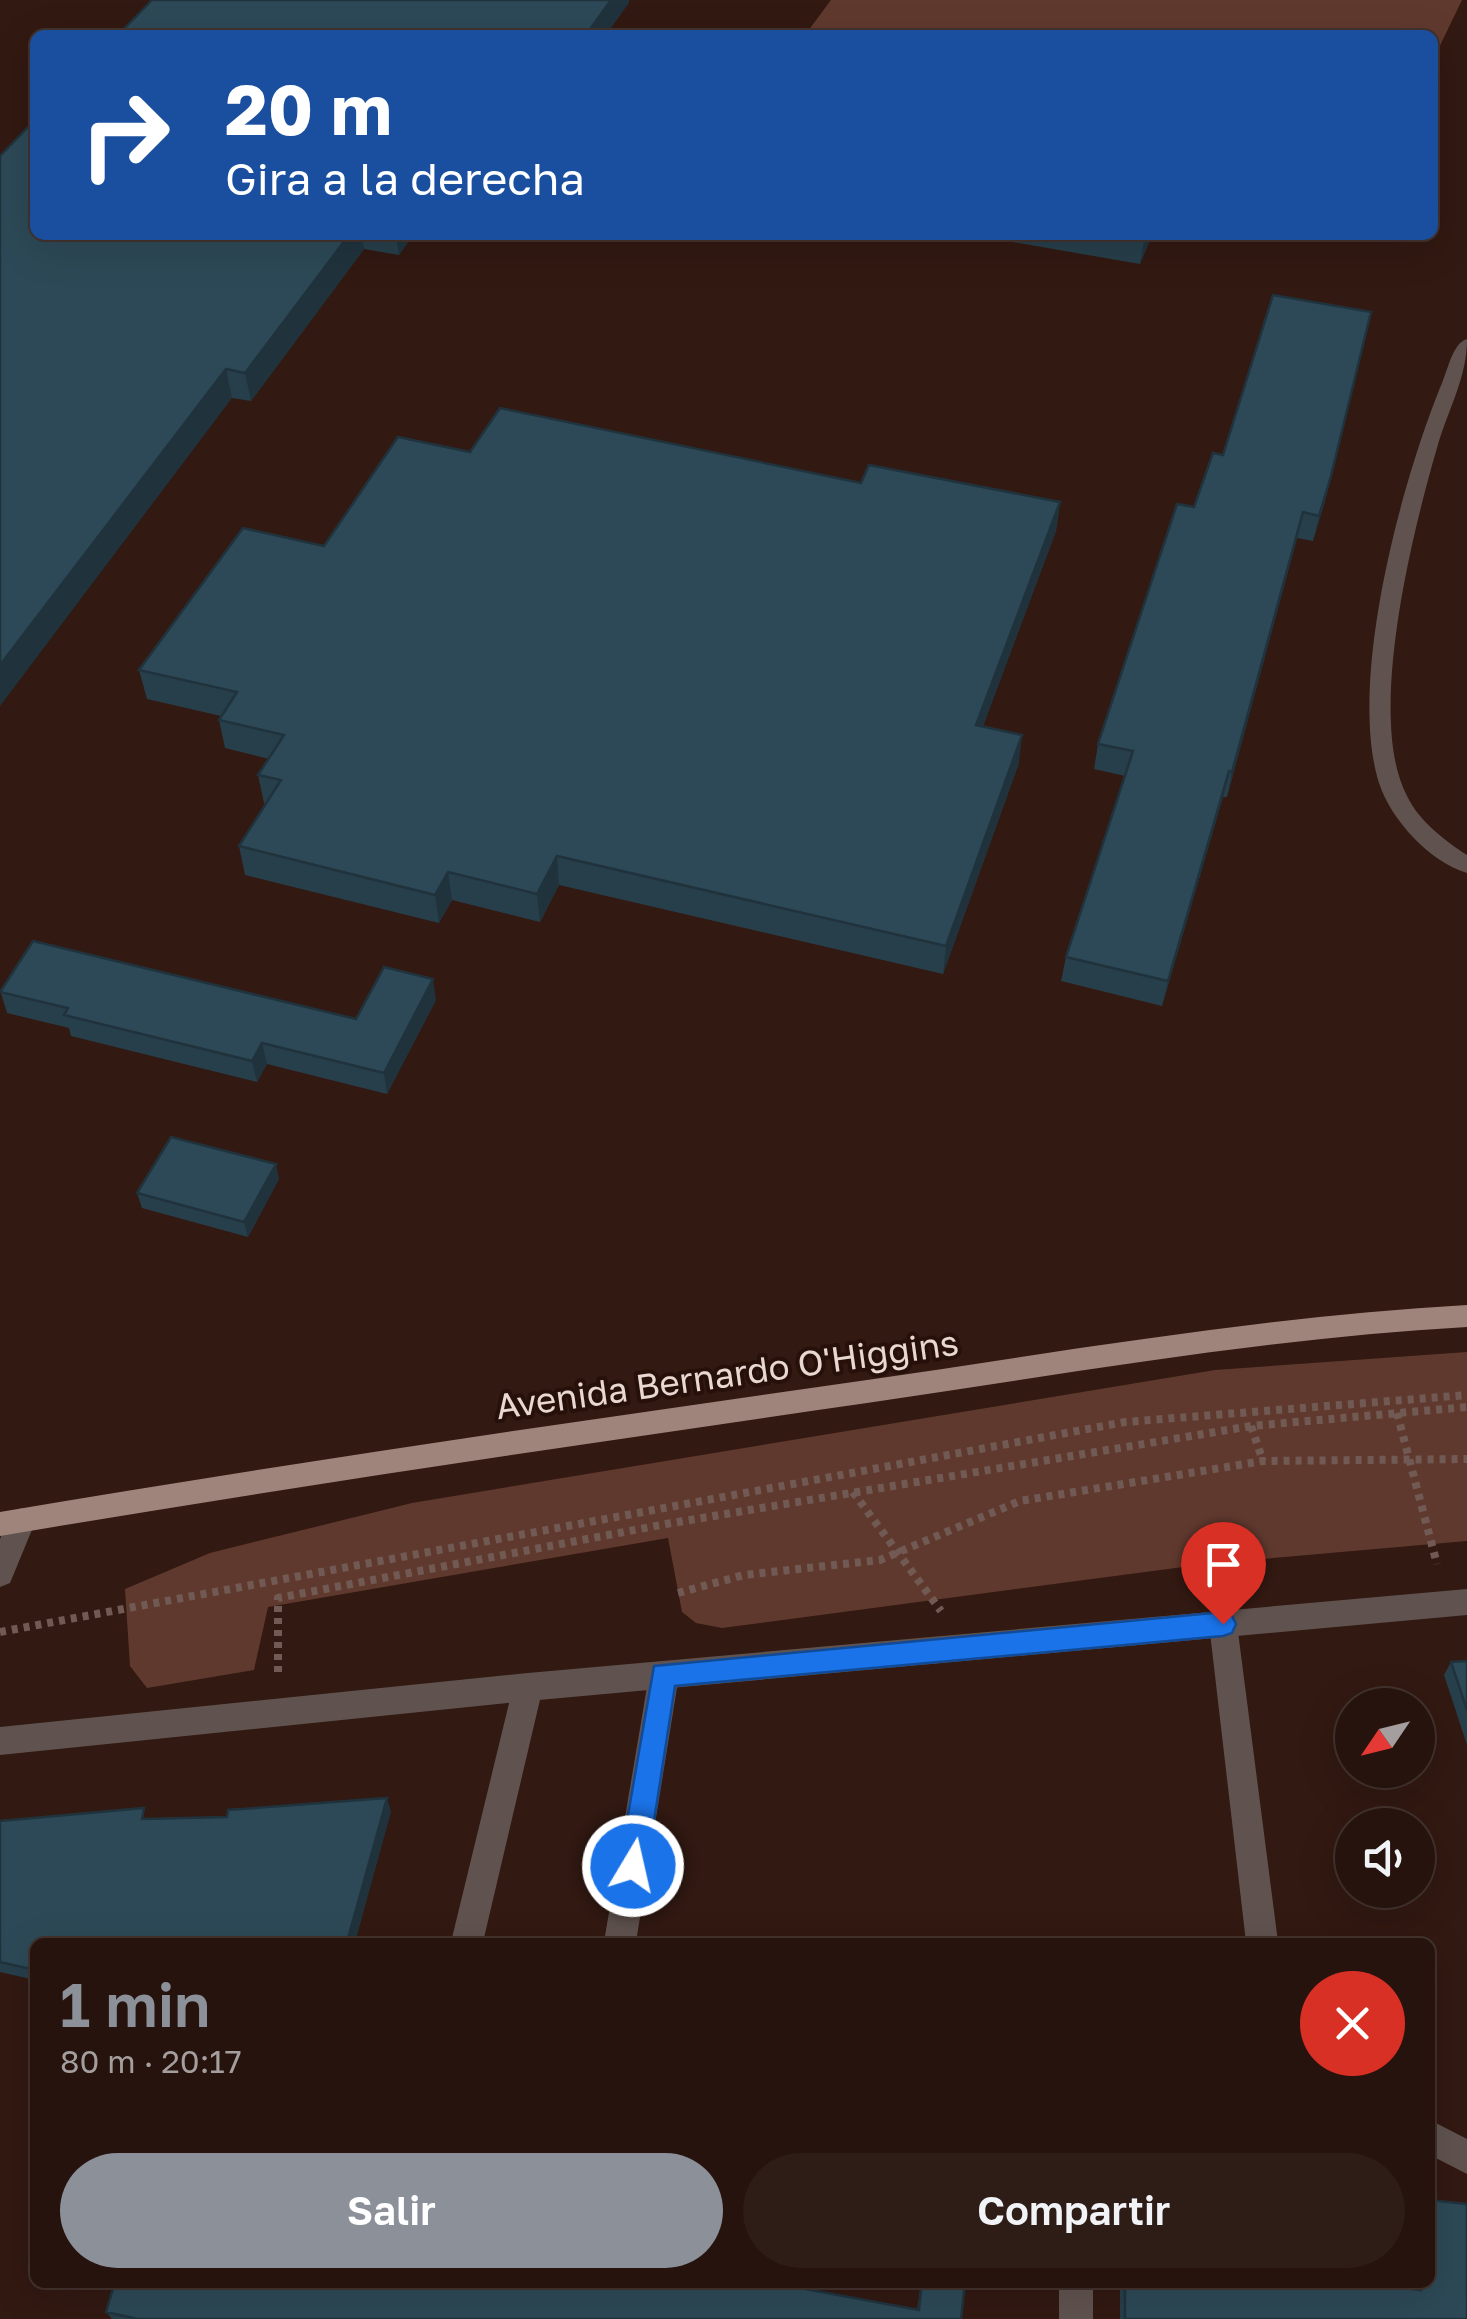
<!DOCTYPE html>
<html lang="es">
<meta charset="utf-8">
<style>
:root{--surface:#26130e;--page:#2e1c17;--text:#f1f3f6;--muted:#a49e9e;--line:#42322e;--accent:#8c9099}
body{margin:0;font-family:"Golos Text",sans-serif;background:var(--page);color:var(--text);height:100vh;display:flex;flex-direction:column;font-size:38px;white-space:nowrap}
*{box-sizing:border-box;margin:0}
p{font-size:32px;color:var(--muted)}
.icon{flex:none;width:55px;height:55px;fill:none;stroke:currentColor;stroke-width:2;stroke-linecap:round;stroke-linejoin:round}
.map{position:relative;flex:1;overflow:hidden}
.sheet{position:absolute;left:30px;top:1938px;width:1405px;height:350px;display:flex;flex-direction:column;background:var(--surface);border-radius:15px;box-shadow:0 10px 40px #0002,0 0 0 2px var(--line)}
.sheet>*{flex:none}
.banner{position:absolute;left:30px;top:30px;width:1408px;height:210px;border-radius:15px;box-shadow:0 10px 40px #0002,0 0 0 2px var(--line);background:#1a4fa0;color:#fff;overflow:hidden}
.needle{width:65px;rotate:235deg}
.fabs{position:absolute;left:1335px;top:1688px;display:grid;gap:20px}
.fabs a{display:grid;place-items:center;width:100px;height:100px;border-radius:50%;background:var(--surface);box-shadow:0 10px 40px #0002,0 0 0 2px var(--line);font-size:50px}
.pin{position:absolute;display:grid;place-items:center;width:85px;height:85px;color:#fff;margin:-102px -42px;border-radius:50% 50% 50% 0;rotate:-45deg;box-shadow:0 0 10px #0007}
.pin .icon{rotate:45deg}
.me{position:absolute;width:110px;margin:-55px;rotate:9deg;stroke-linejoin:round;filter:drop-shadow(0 0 8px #0008)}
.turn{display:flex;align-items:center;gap:35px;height:210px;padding:0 30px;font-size:45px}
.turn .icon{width:130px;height:130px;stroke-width:2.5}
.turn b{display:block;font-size:70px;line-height:85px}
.round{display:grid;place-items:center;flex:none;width:105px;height:105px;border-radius:52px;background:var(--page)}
.overview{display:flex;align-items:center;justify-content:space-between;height:170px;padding:0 30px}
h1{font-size:60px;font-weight:600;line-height:75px;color:var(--accent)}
.primary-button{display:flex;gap:20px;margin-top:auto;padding:20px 30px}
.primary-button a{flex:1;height:115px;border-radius:60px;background:var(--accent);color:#fff;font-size:40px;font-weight:600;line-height:115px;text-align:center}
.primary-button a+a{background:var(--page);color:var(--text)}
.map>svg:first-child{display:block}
.green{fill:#60392e}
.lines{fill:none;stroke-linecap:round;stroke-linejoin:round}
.path{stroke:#715a54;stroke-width:8;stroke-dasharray:6 6;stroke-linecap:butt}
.service{fill:#60534f;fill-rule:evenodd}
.minor{fill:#60534f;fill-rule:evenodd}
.primary{fill:#9f847c;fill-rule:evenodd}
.wall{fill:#273f4b}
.shaded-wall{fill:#20333d}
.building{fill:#2d4957;stroke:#20333d;stroke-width:2.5}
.route{fill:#1a73e8;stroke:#114b97;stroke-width:2.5}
.labels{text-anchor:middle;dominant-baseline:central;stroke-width:8;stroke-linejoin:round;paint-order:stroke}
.street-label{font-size:35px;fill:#e9d7d2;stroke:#271009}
</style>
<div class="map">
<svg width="1467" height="2319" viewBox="0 0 1467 2319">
<rect width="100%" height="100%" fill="#321912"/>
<path class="green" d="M831 0H1462L1433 60 1432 35H805Z
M1467 1352V1541L1206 1564 722 1628 696 1623 682 1612 668 1538 268 1607 254 1670 147 1688 130 1666 125 1589 210 1553 412 1503 1215 1370Z"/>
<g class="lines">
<path class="path" d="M1397 1413 1437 1564
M1251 1426 1263 1461
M853 1492 941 1611
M678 1593 744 1575 880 1560 1020 1501 1263 1461 1467 1459
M0 1632 1125 1422 1467 1395
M278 1672V1598L666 1524 1251 1426 1467 1407"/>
<path class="service" d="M1467 339C1467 376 1450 406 1439 441 1414 526 1365 716 1407 796 1419 821 1444 840 1467 855V873C1430 862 1391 820 1379 783 1347 681 1402 480 1442 383 1448 369 1453 343 1467 339Z
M1223 1611 1233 1615 1237 1624 1278 1942H1246L1209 1624 1213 1615Z
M664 1661 674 1665 679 1675 636 1942H604L649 1675 654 1665Z
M528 1673 538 1677 543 1687 483 1942H451L513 1687 518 1677Z
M1430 2120 1467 2139V2174L1430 2155Z
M1059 2282H1093V2319H1059Z"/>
<path class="minor" d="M22 1508 32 1511 36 1520 10 1583 0 1587V1539L12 1511Z
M1467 1589V1615L528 1701 0 1755V1727L528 1673Z"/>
<path class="primary" d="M1467 1305V1327C1267 1338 1065 1374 867 1403 577 1445 288 1487 0 1536V1512C288 1463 578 1421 867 1380 1066 1351 1267 1316 1467 1305Z"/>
</g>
<path class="wall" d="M35 235H413L399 255 364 249 251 401 232 398Z
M972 235H1152L1140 264Z
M470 452 861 483 1060 502 1056 531 983 726 1019 763 943 974 559 885 540 922 452 900 439 923 245 875 239 846 266 804 264 803 258 775 269 759 225 748 219 720 221 716 147 699 139 670 324 546Z
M1325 501 1313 541 1297 538 1227 797H1223L1162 1006 1061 981 1066 957 1125 776 1094 769 1098 744 1194 507Z
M0 990 356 1019 436 1000 387 1094 267 1064 257 1082 71 1036 69 1028 7 1013Z
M279 1179 248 1237 142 1208 137 1193Z
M1467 1661V1745L1444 1675 1451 1662Z
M391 1811 355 1942H35V1980L0 1972V1821L149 1819Z
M921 2282H965L961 2319H112L106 2312 917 2310Z
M1120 2282H1353L1411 2289 1410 2282H1430L1467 2319H1120Z"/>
<path class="shaded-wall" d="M611 0H629V3L606 35H586Z
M349 235H362L364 249 251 401 245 373Z
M396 235H413L399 255Z
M1146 235H1152L1140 264 1144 241Z
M1371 312 1325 501 1313 541 1319 516Z
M226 369 232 398 0 706V665Z
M1060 502 1056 531 973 753 976 725Z
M1303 512 1297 538 1227 797 1232 772Z
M1022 735 1019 763 943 974 946 946Z
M1229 771 1223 797 1162 1006 1168 981Z
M557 856 559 885 540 922 537 894Z
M448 872 452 900 439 923 435 895Z
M433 979 436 1000 387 1094 384 1073Z
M262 1043 267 1064 257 1082 252 1061Z
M276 1164 279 1179 248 1237 244 1222Z
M387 1798 391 1811 355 1942H347Z"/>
<path class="building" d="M152 0H611L586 35H118Z
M35 120V235H349L245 373 226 369 0 665V156Z
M1107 235H1146L1144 241Z
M1273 295 1371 312 1331 476 1319 516 1303 512 1232 772 1229 771 1168 981 1066 957 1133 751 1098 744 1177 504 1194 507 1213 453 1223 455Z
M500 408 861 483 869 465 1060 502 976 725 1022 735 946 946 557 856 537 894 448 872 435 895 239 846 281 780 258 775 284 735 219 720 237 692 139 670 243 528 324 546 398 437 470 452Z
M33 941 356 1019 384 967 433 979 384 1073 262 1043 252 1061 64 1015 68 1008 0 992Z
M171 1137 276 1164 244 1222 137 1193Z
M1467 1661V1710L1451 1662Z
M387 1798 347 1942H35V1970L0 1962V1821L144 1808 142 1819 227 1817 228 1810Z
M1430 2200 1467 2204V2319H1125V2282H1353L1421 2290 1420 2282H1430Z
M115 2282H768L919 2310 922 2282H965L961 2319H138L106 2312Z"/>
<path class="route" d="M1223 1612 1232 1616 1236 1624 1232 1633 1223 1636 675 1686 647 1866 643 1876 633 1880 623 1876 619 1866 654 1666Z"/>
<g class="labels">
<g class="street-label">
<text transform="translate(727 1374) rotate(-8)">Avenida Bernardo O'Higgins</text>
</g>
</g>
</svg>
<div class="fabs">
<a><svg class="needle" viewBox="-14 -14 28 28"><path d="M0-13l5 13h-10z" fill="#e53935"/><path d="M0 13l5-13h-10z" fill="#a49e9e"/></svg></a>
<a><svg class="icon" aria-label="sound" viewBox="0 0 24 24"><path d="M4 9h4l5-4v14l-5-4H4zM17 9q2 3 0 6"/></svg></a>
</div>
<div class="pin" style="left:1223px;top:1624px;background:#d93025"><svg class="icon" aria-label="arrive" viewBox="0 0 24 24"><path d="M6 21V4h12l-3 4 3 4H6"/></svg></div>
<svg class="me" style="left:633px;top:1866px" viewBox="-20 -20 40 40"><circle r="17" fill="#1a73e8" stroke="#fff" stroke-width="3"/><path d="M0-11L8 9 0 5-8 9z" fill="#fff"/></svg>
<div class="banner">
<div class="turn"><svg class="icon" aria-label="right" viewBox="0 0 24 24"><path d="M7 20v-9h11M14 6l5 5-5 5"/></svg><div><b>20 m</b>Gira a la derecha</div></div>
</div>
<section class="sheet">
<div class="overview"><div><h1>1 min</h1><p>80 m · 20:17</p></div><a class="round" style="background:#d93025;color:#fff"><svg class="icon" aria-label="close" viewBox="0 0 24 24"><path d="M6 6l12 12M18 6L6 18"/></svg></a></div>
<div class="primary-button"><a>Salir</a><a>Compartir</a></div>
</section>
</div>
